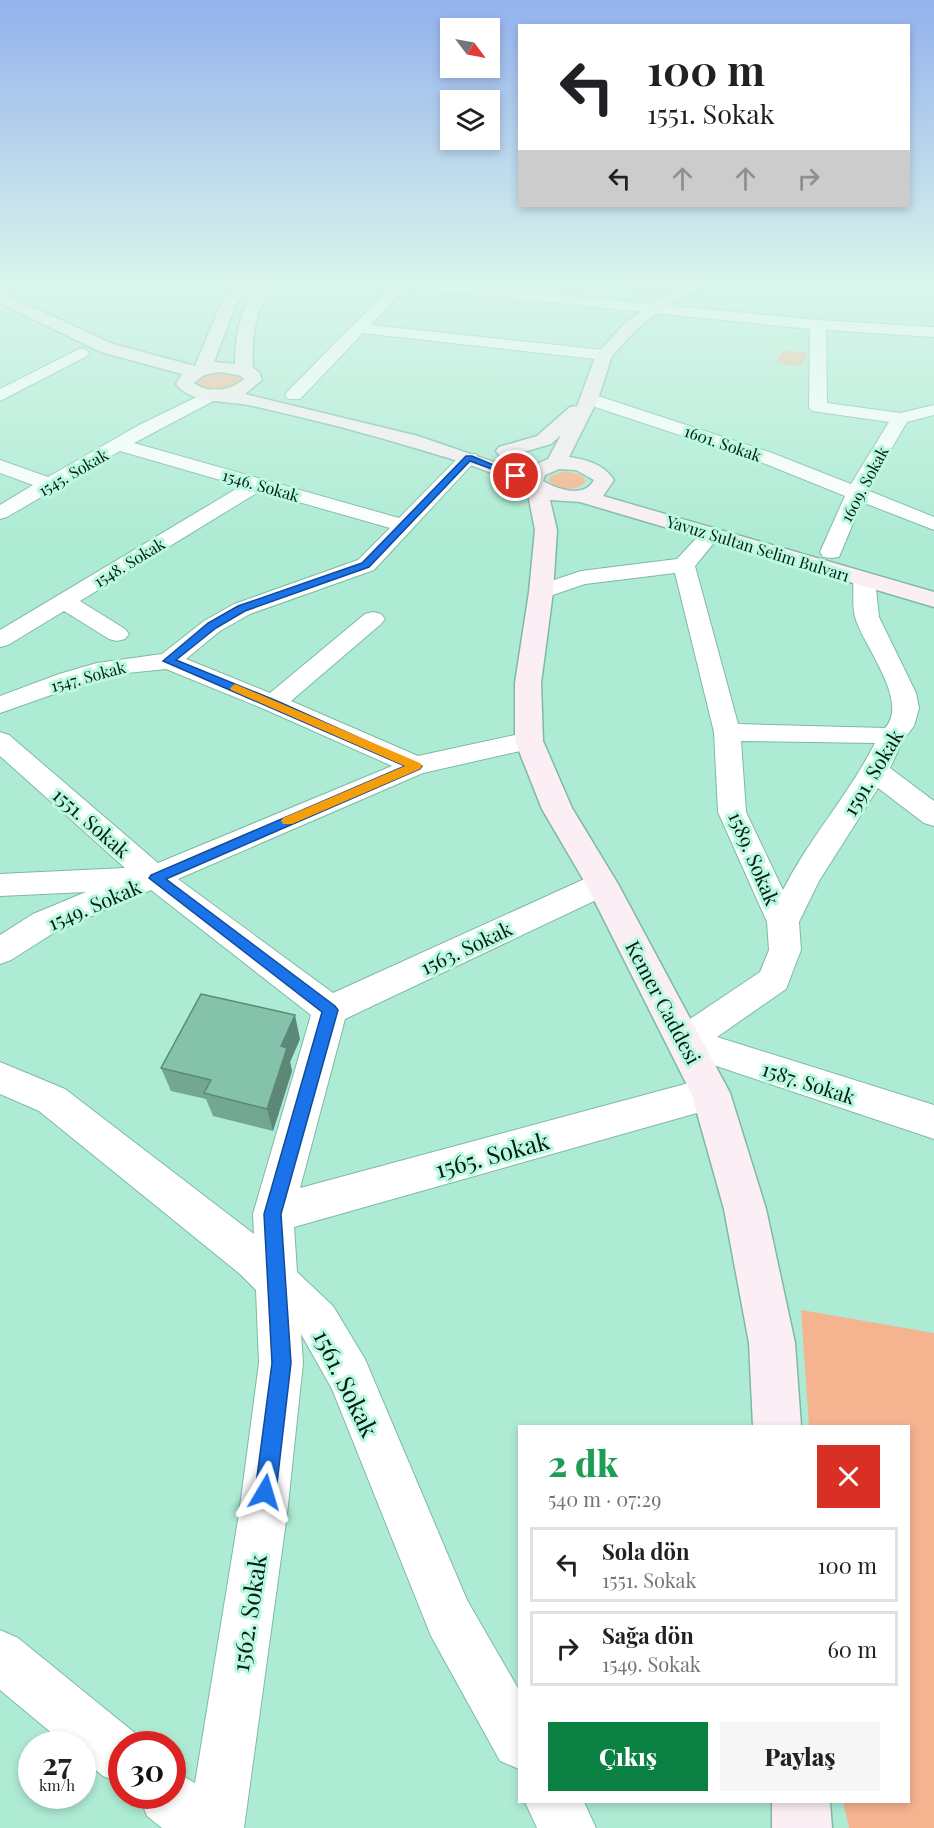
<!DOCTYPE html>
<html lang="tr">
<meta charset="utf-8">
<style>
:root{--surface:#fff;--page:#f6f6f6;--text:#202124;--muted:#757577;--line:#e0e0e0;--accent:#0b8043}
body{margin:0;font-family:"Playfair Display",serif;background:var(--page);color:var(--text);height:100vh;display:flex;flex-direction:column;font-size:22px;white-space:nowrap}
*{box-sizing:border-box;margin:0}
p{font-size:20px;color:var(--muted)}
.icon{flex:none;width:33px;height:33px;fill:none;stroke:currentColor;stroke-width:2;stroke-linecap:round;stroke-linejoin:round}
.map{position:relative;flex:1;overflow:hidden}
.drawer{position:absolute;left:518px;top:1425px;width:392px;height:378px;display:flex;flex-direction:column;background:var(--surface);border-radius:0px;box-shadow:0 3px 9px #0003}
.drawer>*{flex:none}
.top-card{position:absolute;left:518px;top:24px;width:392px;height:183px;border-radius:0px;box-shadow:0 3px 9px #0003;background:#fff;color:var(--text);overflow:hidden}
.needle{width:39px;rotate:122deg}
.tools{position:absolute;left:440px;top:18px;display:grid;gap:12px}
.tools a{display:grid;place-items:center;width:60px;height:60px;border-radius:0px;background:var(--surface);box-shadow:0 3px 9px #0003;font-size:30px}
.speed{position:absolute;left:18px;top:1731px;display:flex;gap:12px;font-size:30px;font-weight:700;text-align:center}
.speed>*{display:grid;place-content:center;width:78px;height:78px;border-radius:50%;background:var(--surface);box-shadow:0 3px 9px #0003;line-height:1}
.speed small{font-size:15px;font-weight:400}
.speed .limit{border:9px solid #d22;background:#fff;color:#111}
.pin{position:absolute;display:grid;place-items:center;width:51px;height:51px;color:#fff;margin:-26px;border:3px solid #fff;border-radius:50%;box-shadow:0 2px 6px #0007}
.me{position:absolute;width:66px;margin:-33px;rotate:7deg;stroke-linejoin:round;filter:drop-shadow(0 0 4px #0008)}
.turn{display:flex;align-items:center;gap:21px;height:126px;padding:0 30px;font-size:27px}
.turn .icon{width:78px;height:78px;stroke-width:2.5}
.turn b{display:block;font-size:42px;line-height:51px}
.lanes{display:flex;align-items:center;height:57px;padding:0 30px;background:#0003;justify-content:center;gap:30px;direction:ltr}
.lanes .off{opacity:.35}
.round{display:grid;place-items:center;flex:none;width:63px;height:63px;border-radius:0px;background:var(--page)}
.summary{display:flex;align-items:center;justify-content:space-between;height:102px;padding:0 30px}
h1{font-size:36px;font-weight:800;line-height:45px;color:#1e9e55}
.button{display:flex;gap:12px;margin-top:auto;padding:12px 30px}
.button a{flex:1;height:69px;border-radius:0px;background:var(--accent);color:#fff;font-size:24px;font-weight:800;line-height:69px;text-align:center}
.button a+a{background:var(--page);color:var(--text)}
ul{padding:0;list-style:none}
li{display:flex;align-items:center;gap:18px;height:75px;margin:0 12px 9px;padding:0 18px;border:3px solid var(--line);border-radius:0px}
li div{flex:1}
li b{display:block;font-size:22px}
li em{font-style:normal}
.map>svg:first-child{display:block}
.green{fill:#f6b38f}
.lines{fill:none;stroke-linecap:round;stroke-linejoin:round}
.street-casing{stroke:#7ebaa3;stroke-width:2}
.secondary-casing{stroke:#7ebaa3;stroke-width:3}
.street{fill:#fff;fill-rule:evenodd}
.secondary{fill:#fbeef4;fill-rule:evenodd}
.wall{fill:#72a793}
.shaded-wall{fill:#5d8878}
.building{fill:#85c2ab;stroke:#5d8878;stroke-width:1.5}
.route{fill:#1a73e8;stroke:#114b97;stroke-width:1.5}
.slow{fill:#f59e0b}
.labels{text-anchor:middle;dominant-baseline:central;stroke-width:6;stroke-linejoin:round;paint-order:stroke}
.far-street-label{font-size:16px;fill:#051e16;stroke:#bbf9e1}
.street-label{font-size:20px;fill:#051e16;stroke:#bbf9e1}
.near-street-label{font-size:24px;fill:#051e16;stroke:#bbf9e1}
</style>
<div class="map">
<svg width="934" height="1828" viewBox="0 0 934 1828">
<rect width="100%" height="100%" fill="#aeebd4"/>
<path class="green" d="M631 282H682L655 294 628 292Z
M783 350 808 353 801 367 776 363Z
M214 373H228L238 376 241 381C230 391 208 394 198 383L202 377Z
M565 471 582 475 586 481C578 492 559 491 549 481L550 476Z
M801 1310 934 1333V1828H849L843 1802H908V1426H809Z"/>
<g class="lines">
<g class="street-casing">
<path id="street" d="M379 282H424L818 320 934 327V337L826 330 827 403 900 413 934 405V415L907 422 867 490 934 517V530L862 502 839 557 831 558 823 557 820 552 845 496 758 461 583 403 580 399 583 395H595L772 453 851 484 889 422 812 411 809 407 810 329 406 288 371 325 604 350 612 355 604 360 363 333 300 399H288L285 395 288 391 391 287 381 285Z
M81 348 87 350 89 353 87 356 0 401V389Z
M213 389 219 390 222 394 219 398 134 443 399 518 462 454H476L478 458 374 570 250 614 220 631 186 659 270 693 365 614 373 612 381 614 385 619 381 624 291 701 418 756 529 732 538 735 542 741 538 747 423 773 178 879 333 993 591 876 602 873 613 876 617 884 613 892 345 1019 300 1188 711 1077 724 1082 729 1093 724 1104 711 1109 294 1227 297 1272 333 1306 365 1359 467 1600 519 1690V1769L500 1761 431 1636 332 1389 301 1334 303 1363 287 1514 244 1828H162L147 1816 139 1796H172V1770L195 1783 239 1514 259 1363 256 1290 240 1274 39 1111 0 1094V1062L65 1089 254 1234 253 1214 311 1015 151 890 55 932 11 960 0 964V935L33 914 86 892 0 896V874L125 868 0 756V732L9 735 158 863 392 766 264 709 166 669 108 675 0 713V696L59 674 97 663 162 654 204 621 234 604 358 560 390 528 260 491 80 601 125 629 129 634 125 639 117 641 109 639 64 611 8 645 0 647V630L241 486 120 451 7 517 0 519V505L33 485 0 473V460L48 477 139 425Z
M712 527 719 529 722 533 695 566 738 724 885 728C910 701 863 646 855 617 852 606 854 592 853 580L856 575 864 573 872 575 875 580 879 617 916 693 919 708 914 726 903 740 890 768 934 801V826L924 823 878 788 819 881 799 922 801 950 786 989 717 1037 934 1105V1139L672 1051 666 1041 672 1031 760 972 769 950 767 922 718 812 714 732 675 573 585 584 541 599 533 597 530 592 533 587 581 571 677 559 705 529ZM741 741 875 743C849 795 809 838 783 890L746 812Z
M0 1630 18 1638 141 1738 144 1744H122V1784L103 1776 82 1759V1744H65L0 1690Z
M525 1802H584L596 1828H537Z"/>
</g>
<g class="secondary-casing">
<path id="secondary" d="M239 282H253L236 304 214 362 235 364C235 333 241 306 260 282H274C256 309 251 336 253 368L259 372 262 380 245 394 418 436 526 473 530 467 548 459 561 435 551 444 506 457 499 455 496 451 499 447 537 436 570 407 577 406 596 355 624 324 651 304 691 282H708L706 285 661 310 636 330 612 356 598 399 569 457C588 460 603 464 614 480L603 496 934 592V607L580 502 550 500 557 530 553 592 541 683 543 741 572 808 618 884 730 1093 766 1209 795 1343 801 1426H753L749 1343 724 1209 692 1095 587 886 542 809 515 741V683L529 592 535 530 527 489C495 472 459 461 425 451 366 433 307 418 248 405 226 401 189 403 176 384L182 374 101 352 0 303V292L113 344 195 366 221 303ZM219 372 239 375 244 379C231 391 209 394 194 383L204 375ZM559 469 576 470 594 480C584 499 557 489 543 481L545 475Z
M772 1802H830L832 1828H772Z"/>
</g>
<use href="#street" class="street"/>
<use href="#secondary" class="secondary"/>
</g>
<path class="wall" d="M300 1039 290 1062 292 1071 273 1131 213 1116 206 1099 171 1091 161 1068Z"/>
<path class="shaded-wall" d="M295 1015 300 1039 290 1062 292 1071 273 1131 267 1109 281 1046Z"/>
<path class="building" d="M201 994 295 1015 281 1046 287 1048 267 1109 204 1093 211 1080 161 1068Z"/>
<linearGradient id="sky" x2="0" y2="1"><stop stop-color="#93b1ee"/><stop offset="0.53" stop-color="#dbf6ec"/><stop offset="1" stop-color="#dbf6ec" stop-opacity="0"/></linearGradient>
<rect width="934" height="537" fill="url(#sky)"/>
<path class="route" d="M466 456H472L520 476 513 477 470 461 369 567 245 611 216 628 176 660 277 701 422 766 420 769 166 879 335 1006 338 1010 281 1214 291 1363 276 1492 273 1500 265 1503 258 1500 255 1492 272 1363 264 1214 322 1012 149 878 151 875 405 766 163 661 208 623 238 606 362 563Z"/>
<path class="slow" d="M235 684 420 763 422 766 420 769 292 824H283L281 821 283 818 405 766 231 690 230 688Z"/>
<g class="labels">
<g class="far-street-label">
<text transform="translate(723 443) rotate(19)">1601. Sokak</text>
<text transform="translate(73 472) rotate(-30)">1545. Sokak</text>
<text transform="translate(864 484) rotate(-62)">1609. Sokak</text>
<text transform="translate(261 485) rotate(16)">1546. Sokak</text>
<text transform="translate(758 548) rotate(17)">Yavuz Sultan Selim Bulvarı</text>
<text transform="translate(129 562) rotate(-31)">1548. Sokak</text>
<text transform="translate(88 676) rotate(-15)">1547. Sokak</text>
</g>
<g class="street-label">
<text transform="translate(872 772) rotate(-59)">1591. Sokak</text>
<text transform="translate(92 822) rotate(41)">1551. Sokak</text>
<text transform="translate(755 858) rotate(67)">1589. Sokak</text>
<text transform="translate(94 904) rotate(-23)">1549. Sokak</text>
<text transform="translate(466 947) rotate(-25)">1563. Sokak</text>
<text transform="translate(664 1002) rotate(62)">Kemer Caddesi</text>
<text transform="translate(809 1082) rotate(18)">1587. Sokak</text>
</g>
<g class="near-street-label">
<text transform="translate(492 1154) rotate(-15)">1565. Sokak</text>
<text transform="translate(347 1383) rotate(64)">1561. Sokak</text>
<text transform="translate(248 1613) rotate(-81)">1562. Sokak</text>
</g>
</g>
</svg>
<div class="tools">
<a><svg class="needle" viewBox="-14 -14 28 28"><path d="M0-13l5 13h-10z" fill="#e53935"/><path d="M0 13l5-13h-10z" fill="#757577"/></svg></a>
<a><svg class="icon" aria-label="layers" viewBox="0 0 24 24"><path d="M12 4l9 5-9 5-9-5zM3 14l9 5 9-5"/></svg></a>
</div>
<div class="speed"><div>27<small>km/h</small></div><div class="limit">30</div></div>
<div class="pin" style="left:516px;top:476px;background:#d93025"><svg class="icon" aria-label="arrive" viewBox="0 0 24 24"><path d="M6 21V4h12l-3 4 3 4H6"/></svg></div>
<svg class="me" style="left:265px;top:1492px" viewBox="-20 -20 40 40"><path d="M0-17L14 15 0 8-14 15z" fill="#1a73e8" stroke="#fff" stroke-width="4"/></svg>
<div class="top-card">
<div class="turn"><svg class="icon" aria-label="left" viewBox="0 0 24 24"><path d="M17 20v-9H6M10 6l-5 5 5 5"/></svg><div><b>100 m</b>1551. Sokak</div></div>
<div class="lanes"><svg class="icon" aria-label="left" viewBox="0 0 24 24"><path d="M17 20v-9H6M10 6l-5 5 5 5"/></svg><svg class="icon off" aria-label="ahead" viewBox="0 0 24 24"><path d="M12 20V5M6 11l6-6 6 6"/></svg><svg class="icon off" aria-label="ahead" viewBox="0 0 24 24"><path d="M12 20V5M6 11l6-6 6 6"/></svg><svg class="icon off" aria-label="right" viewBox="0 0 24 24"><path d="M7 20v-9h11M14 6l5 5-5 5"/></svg></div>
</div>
<section class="drawer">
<div class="summary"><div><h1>2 dk</h1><p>540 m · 07:29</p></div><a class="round" style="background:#d93025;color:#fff"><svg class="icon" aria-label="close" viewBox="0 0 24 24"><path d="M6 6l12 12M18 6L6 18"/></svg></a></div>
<ul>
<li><svg class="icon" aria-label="left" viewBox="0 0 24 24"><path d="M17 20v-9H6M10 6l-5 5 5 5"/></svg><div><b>Sola dön</b><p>1551. Sokak</p></div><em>100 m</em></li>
<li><svg class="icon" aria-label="right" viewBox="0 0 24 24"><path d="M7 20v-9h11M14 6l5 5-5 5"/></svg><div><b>Sağa dön</b><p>1549. Sokak</p></div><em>60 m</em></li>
</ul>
<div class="button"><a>Çıkış</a><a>Paylaş</a></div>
</section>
</div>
